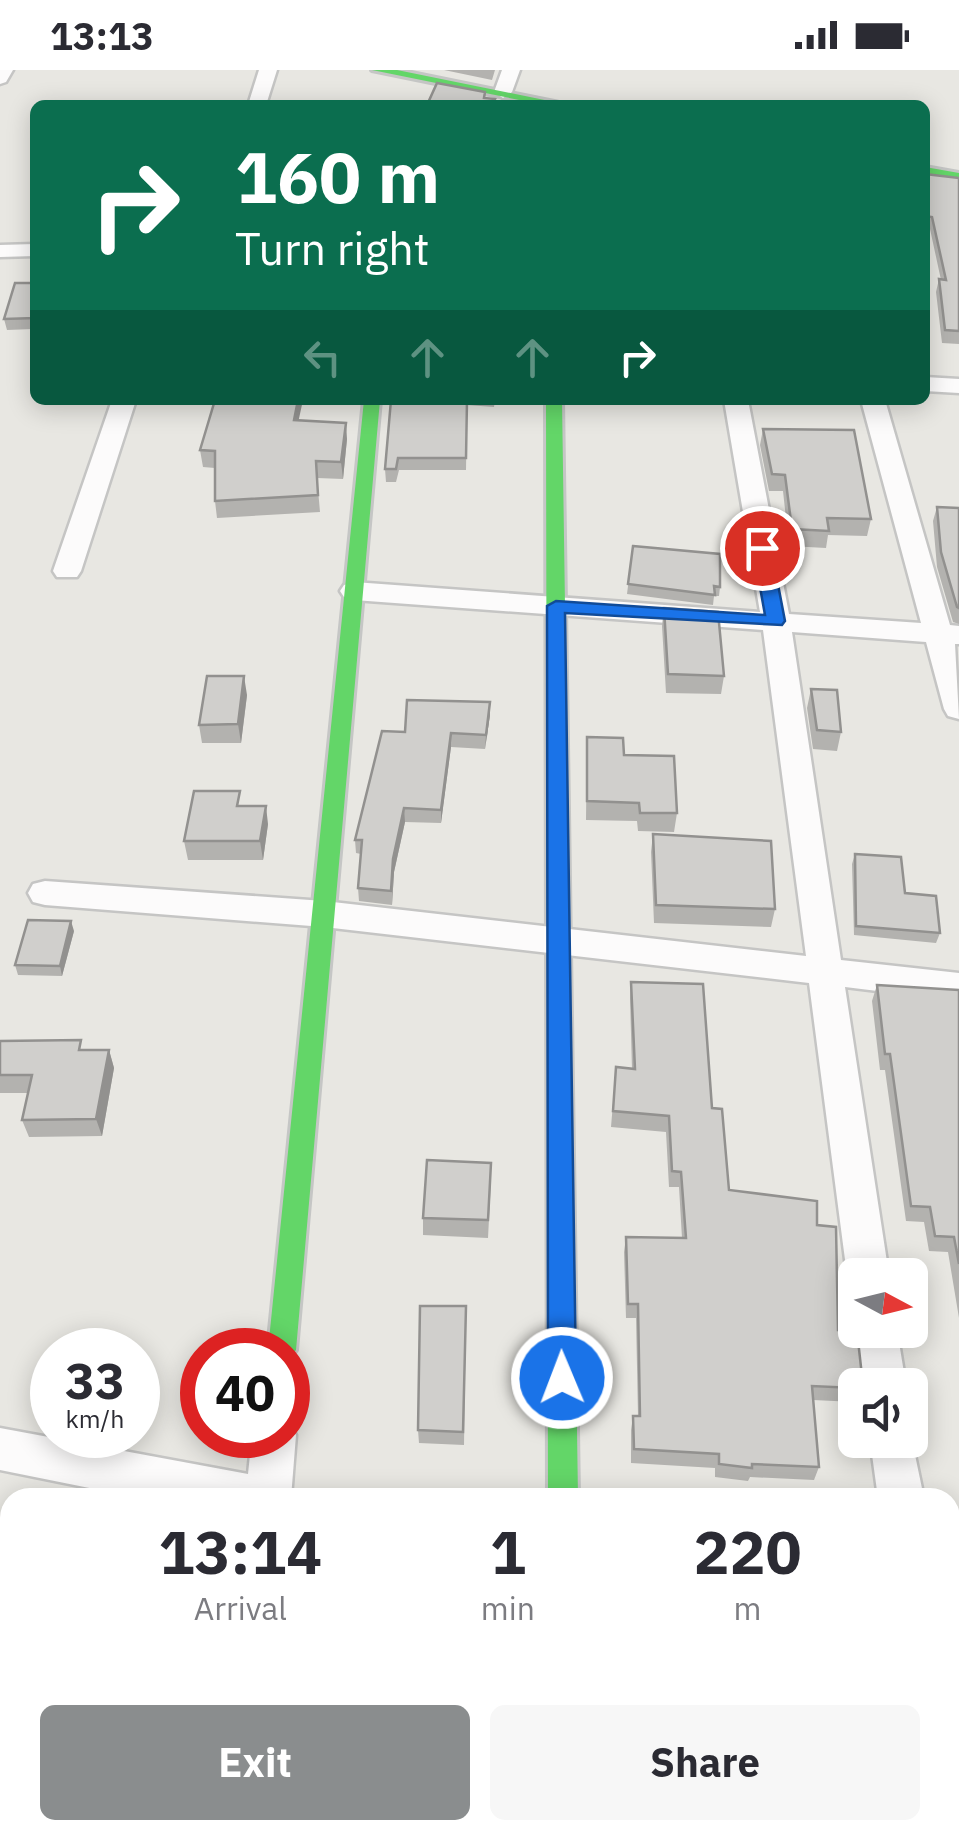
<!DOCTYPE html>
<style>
:root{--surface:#fff;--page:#f7f7f7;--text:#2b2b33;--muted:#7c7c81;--accent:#8a8d8e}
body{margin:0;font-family:"IBM Plex Sans",sans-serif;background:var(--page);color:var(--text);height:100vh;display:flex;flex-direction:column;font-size:38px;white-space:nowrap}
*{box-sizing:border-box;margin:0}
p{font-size:32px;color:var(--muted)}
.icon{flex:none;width:55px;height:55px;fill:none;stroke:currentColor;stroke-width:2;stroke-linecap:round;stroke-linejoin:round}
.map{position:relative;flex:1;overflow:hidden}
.panel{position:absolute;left:0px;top:1418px;width:960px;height:352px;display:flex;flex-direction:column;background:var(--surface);border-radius:30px 30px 0 0;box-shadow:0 5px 25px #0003}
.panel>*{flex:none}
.top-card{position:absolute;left:30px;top:30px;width:900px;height:305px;border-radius:15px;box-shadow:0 5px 25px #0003;background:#0b6e4f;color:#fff;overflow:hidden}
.needle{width:65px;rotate:97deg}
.tools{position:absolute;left:838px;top:1188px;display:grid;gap:20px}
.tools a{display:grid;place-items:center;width:90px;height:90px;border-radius:15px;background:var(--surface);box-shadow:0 5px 25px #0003;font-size:50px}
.speed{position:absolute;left:30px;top:1258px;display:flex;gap:20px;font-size:50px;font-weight:700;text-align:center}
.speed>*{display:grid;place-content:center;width:130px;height:130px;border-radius:50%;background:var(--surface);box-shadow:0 5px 25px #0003;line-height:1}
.speed small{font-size:25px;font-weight:400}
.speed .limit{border:15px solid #d22;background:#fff;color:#111}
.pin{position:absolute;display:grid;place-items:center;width:85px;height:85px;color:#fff;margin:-42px;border:5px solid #fff;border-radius:50%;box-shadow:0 2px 10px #0007}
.me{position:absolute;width:110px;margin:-55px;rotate:359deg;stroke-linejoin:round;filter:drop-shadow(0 0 8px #0008)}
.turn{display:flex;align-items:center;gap:35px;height:210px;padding:0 40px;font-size:45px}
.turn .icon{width:130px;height:130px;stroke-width:2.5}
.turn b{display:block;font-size:70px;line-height:85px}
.lanes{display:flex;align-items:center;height:95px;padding:0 40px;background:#0003;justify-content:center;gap:50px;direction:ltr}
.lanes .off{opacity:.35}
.eta{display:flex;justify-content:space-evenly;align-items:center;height:170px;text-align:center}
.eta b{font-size:60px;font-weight:700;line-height:70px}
.button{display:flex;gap:20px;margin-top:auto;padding:20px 40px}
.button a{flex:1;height:115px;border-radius:15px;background:var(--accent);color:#fff;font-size:40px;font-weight:700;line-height:115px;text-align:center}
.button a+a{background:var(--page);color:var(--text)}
.status{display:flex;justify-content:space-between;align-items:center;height:70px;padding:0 50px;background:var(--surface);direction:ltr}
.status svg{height:28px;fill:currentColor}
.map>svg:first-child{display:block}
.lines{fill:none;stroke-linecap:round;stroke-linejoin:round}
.street-casing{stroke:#c5c5c4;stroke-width:5}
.fast-casing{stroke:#c5c6c5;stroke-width:6}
.street{fill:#fcfbfb;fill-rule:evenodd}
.fast{fill:#63d668;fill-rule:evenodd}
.wall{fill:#b3b2af}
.shaded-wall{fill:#92918f}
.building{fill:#d0cfcc;stroke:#92918f;stroke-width:2.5}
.route{fill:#1a73e8;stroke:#114b97;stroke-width:2.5}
</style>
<div class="status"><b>13:13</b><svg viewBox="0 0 49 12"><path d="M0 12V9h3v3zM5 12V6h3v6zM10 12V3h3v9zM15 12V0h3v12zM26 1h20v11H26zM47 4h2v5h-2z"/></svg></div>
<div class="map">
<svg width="959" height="1768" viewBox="0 0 959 1768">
<rect width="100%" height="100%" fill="#e8e7e2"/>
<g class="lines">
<g class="street-casing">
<path id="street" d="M0 0H13L6 12 0 14Z
M259 0H277L266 35H248Z
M502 0H520L512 22 503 28 494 22Z
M35 174V186L0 187V175Z
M925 307 959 309V323L925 321Z
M112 330H136L81 501 77 507H57L53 501Z
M724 330H748L789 544 921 553 861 330H885L950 555 959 556V574H955L959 649 948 646 944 639 926 572 792 562 841 890 959 903V931L845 917 889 1205H855V1218L847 1205 809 913 324 857 45 835 33 832 28 823 33 814 45 811 324 831 806 886 763 560 354 530 344 527 340 521 344 515 354 512 760 542Z
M855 1260H897L906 1315H862Z
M288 1349 296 1365 291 1428H139L0 1400V1358L248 1404 252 1365H288Z
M910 1361 924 1428H878L870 1370H910Z
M950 1456 959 1457V1503L950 1502Z"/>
</g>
<g class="fast-casing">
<path id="fast" d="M372 0H397L569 35H544Z
M925 97 959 103V111L925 105Z
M364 330H380L296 1280 288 1290V1280H268Z
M546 330H562L578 1428H548Z"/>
</g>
<use href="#street" class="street"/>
<use href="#fast" class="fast"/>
</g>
<path class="wall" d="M444 0H495L492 10Z
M925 104 959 108V274L942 273 936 222 939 209 941 210 930 159H925Z
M35 213V274L32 263 33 259 7 260 4 249Z
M391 330H495L494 337 467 335 466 400H399L396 412H386L385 399Z
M299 350 347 369 343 409 317 408 320 442 217 448 215 431V398L203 397 200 380Z
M763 359 871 449 867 466 828 465 826 478 789 476 783 421H769L760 375Z
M937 437 959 438V554L953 552 937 497 933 451Z
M633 476 720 517 719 526H714L713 535 627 524Z
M664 538 724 606 721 624 666 623 662 556Z
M811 619 841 662 837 681 813 679 807 638Z
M247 625 241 673H202L199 655Z
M490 645 485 679 451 677 441 753 405 752 394 802 392 835 359 831 358 818 361 784 356 783 355 770 405 662Z
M587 667 624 685 677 743 674 762 638 761 637 751 586 750Z
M268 754 263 790H188L184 771Z
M653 764 775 839 771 857 654 853 651 782Z
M855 784 905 823 940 863 936 873 854 865 852 794Z
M74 861 62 906 18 905 15 895Z
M631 912 712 1038 729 1120 817 1155 838 1260 855 1315V1332L813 1330 819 1397 814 1410 750 1407 748 1411 715 1407V1398L631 1393V1360L633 1346H638L636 1248H626L624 1182 626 1167 682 1168 679 1117H669L666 1062 611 1057 616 997 632 999 630 928Z
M877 915 959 920V1248L948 1182 929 1181 924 1152 906 1151 885 1000H880L872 931Z
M0 971 84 980H109L114 998 102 1066 29 1067 22 1050 28 1023H0Z
M491 1110 488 1168 423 1165V1148Z
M466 1236 464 1375 419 1373 418 1360Z"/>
<path class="shaded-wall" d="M298 330H303L295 367 294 350Z
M346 353 347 369 343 409 341 392Z
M244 606 247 625 241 673 238 654Z
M490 632V645L485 679 486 665Z
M451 663V677L441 753V740Z
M266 736 268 754 263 790 260 771Z
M404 738 405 752 394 802 392 835 393 789Z
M71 851 74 861 62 906 60 896Z
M109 980 114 998 102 1066 96 1049Z"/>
<path class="building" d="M437 13 485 22 484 28 495 29 492 35H427Z
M925 104 959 108V261L945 260 939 209 946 210 932 147 925 146Z
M15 213H35V248L4 249Z
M215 330H298L294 350 346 353 341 392 316 391 318 425 215 431V381L200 380Z
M391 330H467L466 388H398L396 399H385Z
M763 359 854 360 871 449 827 448 829 461 792 459 785 405 772 404Z
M937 437 959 438V538L957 537 941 482Z
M633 476 720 484V517L714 516 715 525 628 514Z
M664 538 718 542 724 606 668 604Z
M207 606H244L238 654 199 655Z
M811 619 837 620 841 662 817 660Z
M407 630 490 632 486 665 451 663 441 740 404 738 393 789 391 821 358 818 362 770H355L382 661 405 662Z
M587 667 623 668 624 685 674 686 677 743H640L639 733 587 731Z
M194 721H240L237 736H266L260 771H184Z
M653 764 771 771 775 839 656 835Z
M855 784 901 787 905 823 936 826 940 863 856 856Z
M28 850 71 851 60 896 15 895Z
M631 912 703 914 712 1038 722 1039 729 1120 817 1131V1155L836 1157 838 1260 857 1261 863 1315H855V1318L812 1316 819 1397 752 1394V1398L719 1394V1384L634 1379 633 1346H640L638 1234H628L626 1167 686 1168 681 1102 672 1101 669 1046 613 1041 616 997 635 999Z
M877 915 959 920V1194L954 1167 935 1166 930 1137 911 1136 890 984H885Z
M81 970 79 980H109L96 1049 22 1050 32 1005H0V971Z
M427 1090 491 1093 488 1150 423 1148Z
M420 1236H466L463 1362 418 1360Z"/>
<path class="route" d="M762 472 771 478 785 551 782 555 565 543 576 1308 572 1317 562 1321 552 1317 548 1308 547 536 556 531 765 545 753 478Z"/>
</svg>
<div class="tools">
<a><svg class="needle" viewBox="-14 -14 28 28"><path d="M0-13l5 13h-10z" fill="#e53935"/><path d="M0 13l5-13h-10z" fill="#7c7c81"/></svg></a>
<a><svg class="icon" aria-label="sound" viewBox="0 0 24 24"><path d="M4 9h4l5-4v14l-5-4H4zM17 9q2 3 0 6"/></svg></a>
</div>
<div class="speed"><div>33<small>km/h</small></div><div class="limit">40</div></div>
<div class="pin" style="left:762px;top:478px;background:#d93025"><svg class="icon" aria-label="arrive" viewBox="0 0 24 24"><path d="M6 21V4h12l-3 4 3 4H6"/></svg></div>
<svg class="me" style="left:562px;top:1308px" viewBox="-20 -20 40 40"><circle r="17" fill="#1a73e8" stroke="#fff" stroke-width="3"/><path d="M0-11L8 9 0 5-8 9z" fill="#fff"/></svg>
<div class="top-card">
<div class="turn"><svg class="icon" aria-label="right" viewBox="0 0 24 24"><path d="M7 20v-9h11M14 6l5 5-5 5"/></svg><div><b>160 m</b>Turn right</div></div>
<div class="lanes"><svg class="icon off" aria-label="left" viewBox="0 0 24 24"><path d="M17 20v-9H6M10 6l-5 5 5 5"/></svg><svg class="icon off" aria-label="ahead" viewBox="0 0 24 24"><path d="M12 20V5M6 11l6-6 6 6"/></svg><svg class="icon off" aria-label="ahead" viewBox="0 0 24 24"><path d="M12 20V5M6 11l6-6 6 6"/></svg><svg class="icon" aria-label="right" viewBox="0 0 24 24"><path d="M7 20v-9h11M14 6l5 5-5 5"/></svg></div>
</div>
<section class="panel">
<div class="eta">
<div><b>13:14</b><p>Arrival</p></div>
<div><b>1</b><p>min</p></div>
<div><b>220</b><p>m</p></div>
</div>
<div class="button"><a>Exit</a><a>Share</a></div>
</section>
</div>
